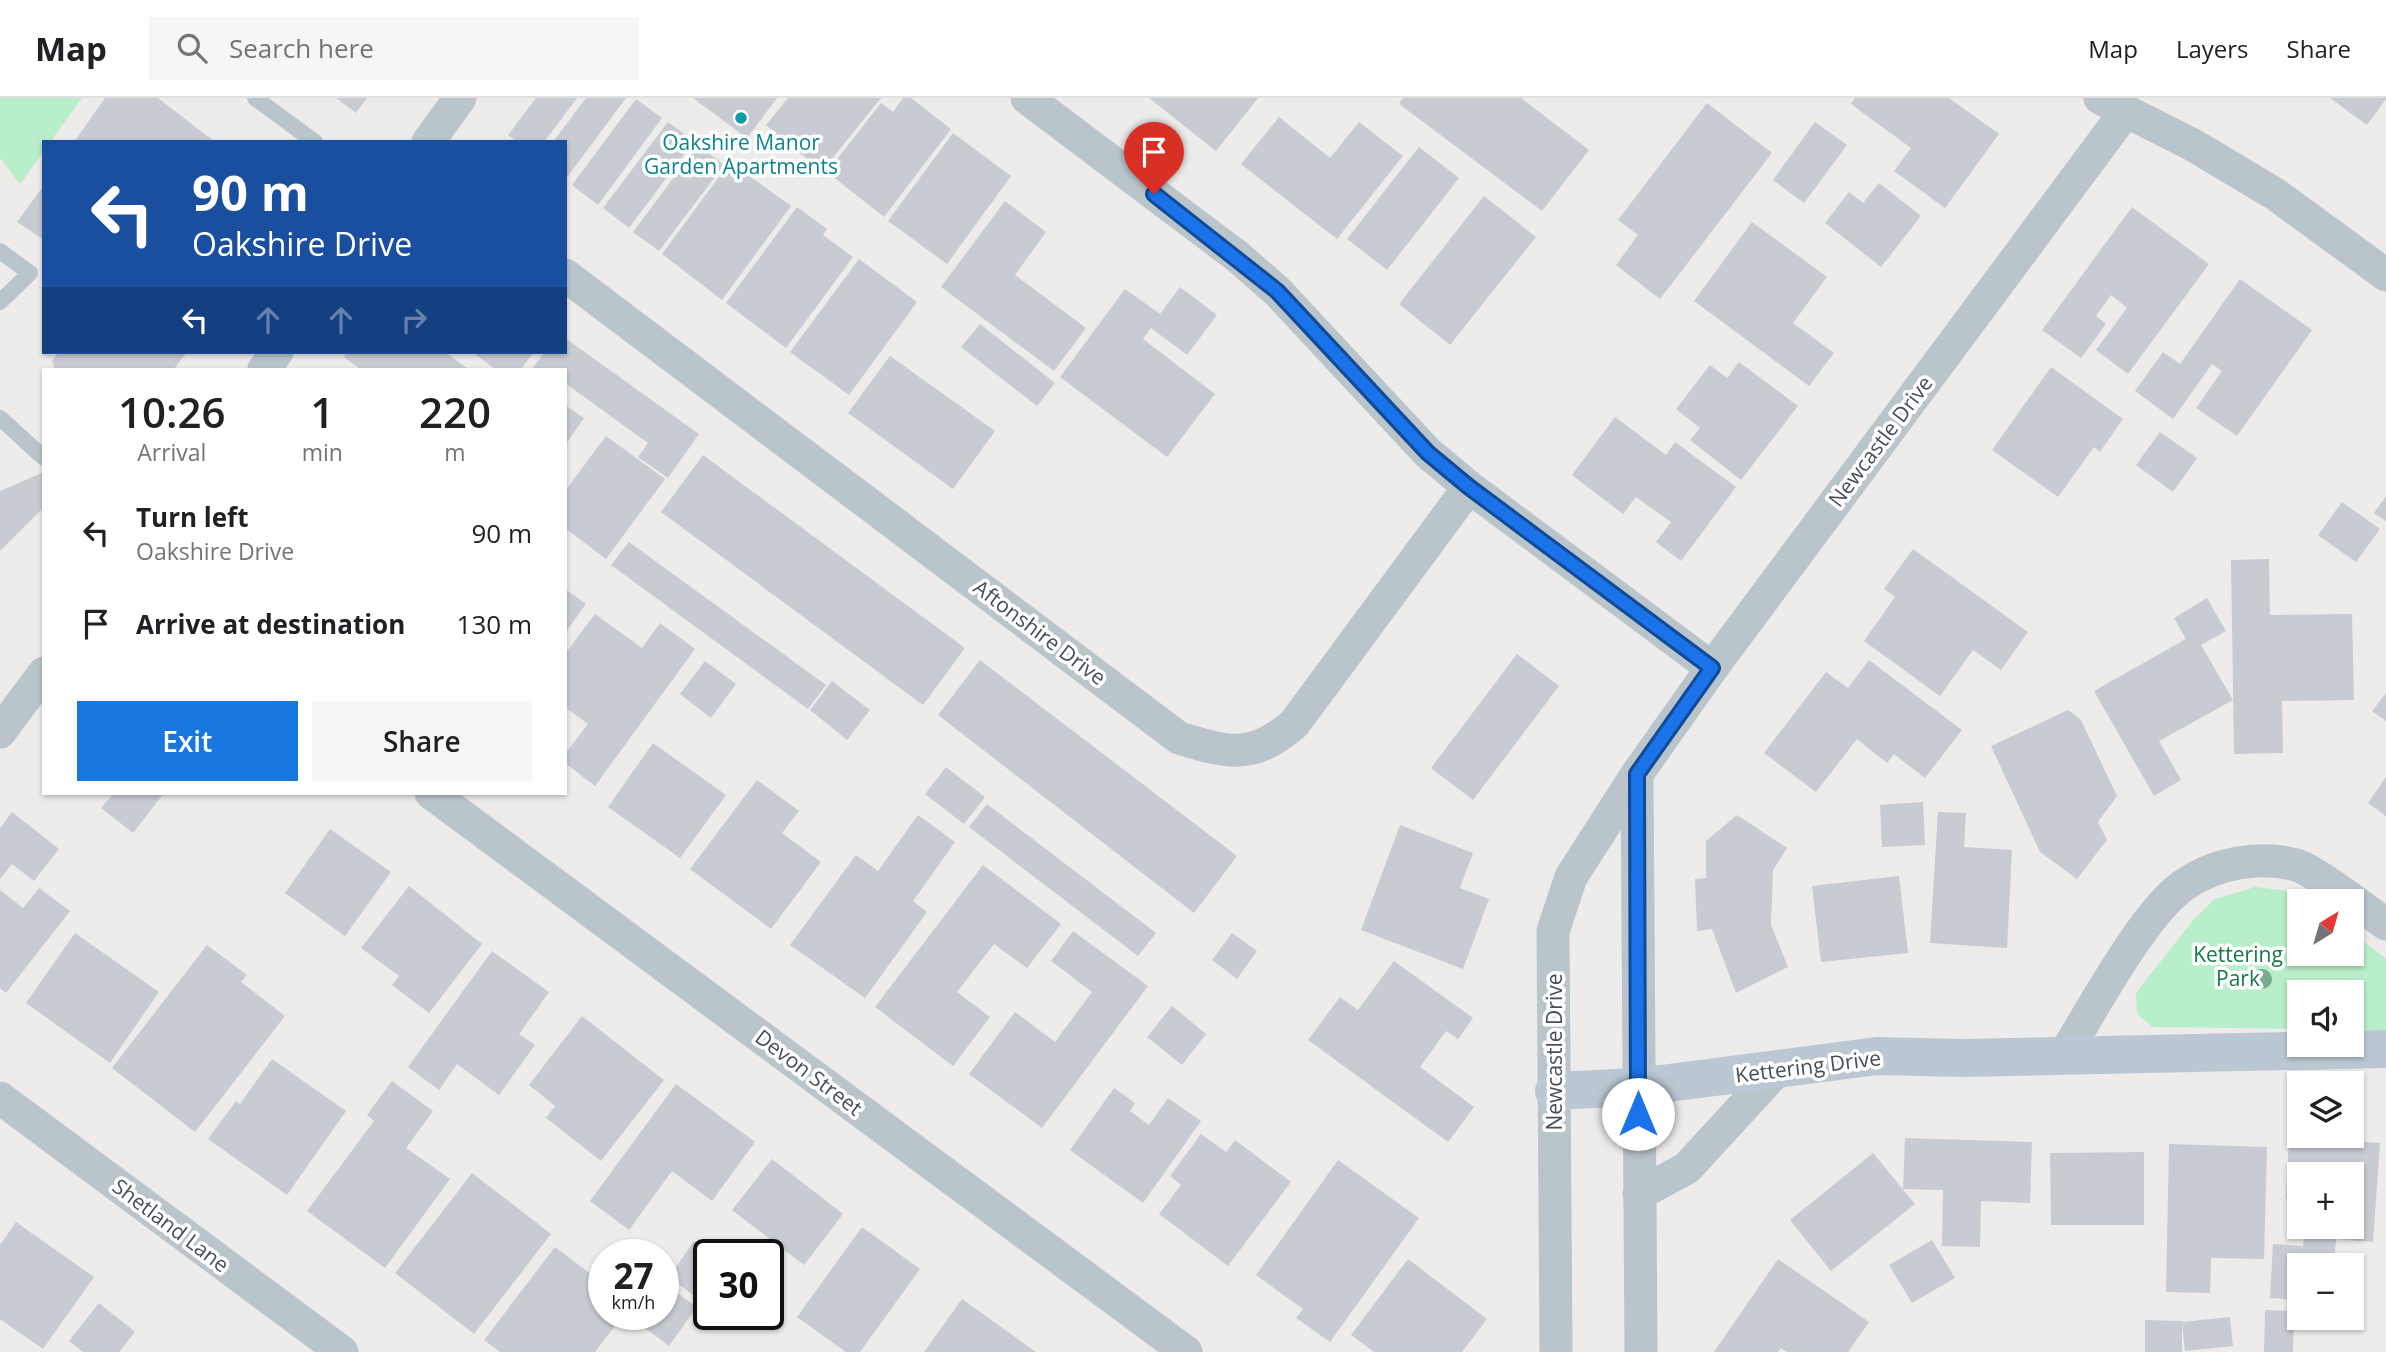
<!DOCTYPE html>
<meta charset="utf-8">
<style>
:root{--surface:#fff;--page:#f6f6f6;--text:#202124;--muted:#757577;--line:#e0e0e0;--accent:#1877dc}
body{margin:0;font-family:"Open Sans",sans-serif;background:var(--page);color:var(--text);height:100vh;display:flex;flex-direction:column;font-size:26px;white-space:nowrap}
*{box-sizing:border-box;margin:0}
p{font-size:23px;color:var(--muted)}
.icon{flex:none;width:38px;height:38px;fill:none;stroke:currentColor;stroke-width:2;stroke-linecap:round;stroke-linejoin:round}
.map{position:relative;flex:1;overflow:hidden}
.panel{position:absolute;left:42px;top:270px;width:525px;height:427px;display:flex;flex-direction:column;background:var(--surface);border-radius:0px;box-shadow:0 2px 5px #0004}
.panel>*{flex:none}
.hud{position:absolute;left:42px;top:42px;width:525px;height:214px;border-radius:0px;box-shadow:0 2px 5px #0004;background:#1a4fa0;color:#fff;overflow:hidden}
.needle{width:46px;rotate:37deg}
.buttons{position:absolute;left:2287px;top:791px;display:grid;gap:14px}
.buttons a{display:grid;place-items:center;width:77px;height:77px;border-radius:0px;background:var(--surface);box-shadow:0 2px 5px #0004;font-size:35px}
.speed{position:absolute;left:588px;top:1141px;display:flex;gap:14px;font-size:35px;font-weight:700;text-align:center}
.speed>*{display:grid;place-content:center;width:91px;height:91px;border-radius:50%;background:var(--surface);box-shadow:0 2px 5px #0004;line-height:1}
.speed small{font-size:18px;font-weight:400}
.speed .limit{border:4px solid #111;border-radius:10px;background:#fff;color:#111}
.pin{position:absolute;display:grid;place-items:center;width:60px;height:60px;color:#fff;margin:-72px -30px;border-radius:50% 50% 50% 0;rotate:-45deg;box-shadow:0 0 7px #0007}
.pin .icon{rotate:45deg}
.me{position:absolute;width:77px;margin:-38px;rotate:0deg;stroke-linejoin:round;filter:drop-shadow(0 0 5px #0008)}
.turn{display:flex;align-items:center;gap:24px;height:147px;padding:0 35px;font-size:32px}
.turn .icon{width:91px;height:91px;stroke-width:2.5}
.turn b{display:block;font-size:49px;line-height:60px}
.lanes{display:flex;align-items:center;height:66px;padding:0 35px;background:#0003;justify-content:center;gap:35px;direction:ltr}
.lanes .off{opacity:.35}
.eta{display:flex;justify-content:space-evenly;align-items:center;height:119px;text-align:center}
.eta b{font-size:42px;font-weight:600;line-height:49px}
.cta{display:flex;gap:14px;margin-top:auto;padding:14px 35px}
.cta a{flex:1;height:80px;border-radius:0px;background:var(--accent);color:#fff;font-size:28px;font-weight:600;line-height:80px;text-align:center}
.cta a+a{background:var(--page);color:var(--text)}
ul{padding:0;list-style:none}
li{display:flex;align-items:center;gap:21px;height:91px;padding:0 35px}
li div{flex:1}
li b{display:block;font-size:26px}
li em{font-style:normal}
header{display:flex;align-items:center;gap:42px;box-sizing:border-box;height:98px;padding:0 35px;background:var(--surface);border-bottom:2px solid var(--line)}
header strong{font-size:33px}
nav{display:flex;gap:38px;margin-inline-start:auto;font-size:24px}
.search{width:490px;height:63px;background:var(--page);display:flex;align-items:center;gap:18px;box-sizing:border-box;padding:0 24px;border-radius:0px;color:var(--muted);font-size:26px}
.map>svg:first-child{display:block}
.green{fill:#b8eeca}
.building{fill:#c8cbd1}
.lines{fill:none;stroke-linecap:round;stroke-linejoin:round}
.lane{stroke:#b9c4cb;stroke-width:16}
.street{stroke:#b9c4cb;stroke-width:33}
.secondary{stroke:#bbc8d3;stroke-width:38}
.tree{fill:#77ac8f}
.route-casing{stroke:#114b97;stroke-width:18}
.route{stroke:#1a73e8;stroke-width:12}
.culture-dot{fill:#0f9aa8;stroke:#fff;stroke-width:2.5}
.labels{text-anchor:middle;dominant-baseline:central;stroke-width:7;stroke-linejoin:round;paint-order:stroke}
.culture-label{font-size:21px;fill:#0d838f;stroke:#fff}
.street-label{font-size:21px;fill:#445059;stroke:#fff}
.park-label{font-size:21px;fill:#167943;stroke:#fff}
</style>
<header>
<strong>Map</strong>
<div class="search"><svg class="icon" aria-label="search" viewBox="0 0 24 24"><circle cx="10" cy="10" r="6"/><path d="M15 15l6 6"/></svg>Search here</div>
<nav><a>Map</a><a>Layers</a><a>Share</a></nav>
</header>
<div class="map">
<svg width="2386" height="1254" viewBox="0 0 2386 1254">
<rect width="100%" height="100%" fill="#eeebeb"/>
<path class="green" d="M0 0H82L50 44H44V53L20 86 0 60Z
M2255 789 2290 793 2307 803H2300V856H2352V834L2386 861V933L2352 932V894H2300L2299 931 2153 929 2137 916 2136 895 2194 821 2215 801Z"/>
<path class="building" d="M105 0H158L215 44H74Z
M336 0H367L356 15Z
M536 0H577L544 44H518L508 37Z
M586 0H626L565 82V44H553Z
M693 0H777L747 40Z
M788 0H881L822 73 766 27Z
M903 0H911L951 31 884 119 827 74 881 5 893 14Z
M1149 0H1258L1216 53Z
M1403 0H1521L1589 52 1542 113 1399 6Z
M1855 0H1949L1999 36 1945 110 1894 73 1911 50 1851 6Z
M2330 0H2386V1L2367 27Z
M636 1 662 20 598 107 572 87Z
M1707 5 1772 55 1660 201 1616 167 1638 137 1618 122Z
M1279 19 1330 60 1359 24 1403 58 1337 141 1241 66Z
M668 24 694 43 629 130 603 110Z
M1815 24 1847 47 1804 105 1773 82Z
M953 35 1011 78 947 166 888 123Z
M698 47 724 67 659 153 633 134Z
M1419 49 1459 80 1387 172 1347 141Z
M730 64 791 108 722 202 662 156Z
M1879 85 1921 118 1881 169 1825 125 1849 94 1863 105Z
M44 87V142L17 124Z
M1484 98 1536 139 1450 247 1399 206Z
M1005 103 1046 134 1015 177 1086 230 1054 273 941 189Z
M797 109 827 131 823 137 853 159 786 250 726 205Z
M2132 109 2209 166 2128 276 2096 252 2127 210 2111 197 2096 218 2106 226 2081 260 2042 232Z
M1752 124 1827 179 1793 225 1834 255 1809 288 1694 203Z
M859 161 917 204 849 297 790 254Z
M2240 181 2312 232 2237 338 2196 310 2222 273 2212 266 2173 321 2135 293 2163 254 2180 266Z
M1180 189 1217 217 1187 257 1151 230 1143 241 1215 296 1167 359 1060 279 1125 191 1160 216Z
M980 226 1055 285 1037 308 961 249Z
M565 240 699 336 668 380 638 359 648 345 565 285V271H532L545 254H565Z
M58 254H187L174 271H55L52 263Z
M347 254H445L468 271H360L344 259Z
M472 254H534L521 271H495Z
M890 258 995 333 953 391 848 315Z
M1739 264 1798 308 1741 382 1690 342 1700 330 1676 311 1710 267 1727 280Z
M2051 269 2123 321 2100 354 2094 349 2058 399 1992 352Z
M565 307 584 320 565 347Z
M1615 319 1666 357 1675 344 1736 389 1681 463 1656 444 1671 424 1636 399 1623 416 1572 377Z
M2160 334 2197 360 2173 394 2136 367Z
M606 338 665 381 606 461 565 430V393Z
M703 357 965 550 923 607 661 414Z
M44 374V409L0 453V393Z
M2386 398V423L2374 415Z
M2342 404 2380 431 2356 464 2318 437Z
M629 444 826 587 808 611 611 467Z
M1913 451 2028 534 2001 572 1973 552 1940 598 1864 543 1895 499 1884 491Z
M2269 461 2270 517 2352 516 2354 602 2282 603 2283 655 2234 656 2231 462Z
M565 491 586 506 565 535Z
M2207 500 2226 533 2201 547 2233 602 2159 643 2181 682 2154 698 2094 593 2186 541 2174 520Z
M595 516 642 550 660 525 695 551 595 688 565 665V656L588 626 565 609V556Z
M1517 556 1559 588 1473 702 1431 670Z
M980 562 1237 758 1194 815 938 617Z
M1869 562 1962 632 1925 680 1894 656 1887 665 1857 641 1816 694 1764 655 1826 574 1848 590Z
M705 563 736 586 711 620 680 596Z
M832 583 870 612 847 642 810 612Z
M2386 595V623L2372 613Z
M2068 612 2081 622 2117 698 2098 724 2107 742 2077 781 2040 754 1991 648Z
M653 645 726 697 680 760 608 709Z
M946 669 985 699 964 726 925 696Z
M2386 679V718L2368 705Z
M757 682 799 713 782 735 821 764 771 831 690 771Z
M114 695H164L133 735 101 710Z
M1923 704 1925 747 1882 749 1880 707Z
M987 706 1156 835 1138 858 969 729Z
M12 714 59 751 34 783 12 766 0 781V730Z
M1938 714 1966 715 1964 749 2012 752 2007 850 1930 845Z
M918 717 955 744 913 803 927 814 865 900 790 847 856 757 878 773Z
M1737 717 1787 750 1773 772 1771 827 1788 869 1736 895 1712 831 1697 833 1695 781 1706 780V743Z
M1400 727 1473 755 1460 790 1489 801 1463 871 1361 832Z
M330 731 391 774 345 838 285 795Z
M983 767 1061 826 1027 870 994 846 957 894 990 919 953 968 875 909Z
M1899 778 1908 855 1821 864 1812 788Z
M409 788 482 846 429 915 392 887 399 878 361 850Z
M39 790 70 813 6 895 0 890V792L23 810Z
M1073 833 1148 888 1042 1030 969 976 1015 914 1055 944 1092 894 1051 863Z
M75 835 159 894 110 965 26 905Z
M1232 835 1257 853 1237 881 1212 862Z
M207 847 247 877 241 884 285 918 195 1034 112 970Z
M492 853 549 894 519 936 535 947 499 997 457 966 439 992 408 969Z
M1394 863 1473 920 1458 941 1446 933 1420 969 1474 1009 1448 1044 1308 942 1340 899 1358 912Z
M1172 908 1206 936 1182 967 1147 939Z
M582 918 664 982 601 1063 546 1020 555 1008 529 987Z
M272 961 346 1013 287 1097 208 1041 236 1003 240 1006Z
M392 983 433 1013 406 1050 450 1081 385 1170 307 1113 374 1023 367 1017Z
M676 986 755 1044 712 1103 672 1073 629 1132 590 1103Z
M1114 990 1135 1005 1130 1013 1149 1027 1168 1000 1201 1023 1143 1105 1070 1052Z
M1201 1036 1226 1054 1235 1042 1291 1084 1228 1168 1159 1116 1181 1087 1170 1078Z
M2289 1039 2380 1045 2373 1144 2336 1141 2334 1167H2300V1202L2270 1200 2273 1146 2303 1148 2305 1129H2352V1076H2300V1101L2286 1100Z
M1905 1040 2032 1044 2030 1105 1981 1103 1980 1149 1942 1148 1943 1092 1903 1091Z
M2169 1046 2267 1049 2264 1161 2211 1160 2210 1195 2166 1194Z
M2144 1054V1127H2051L2050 1055Z
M1873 1055 1915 1106 1831 1173 1790 1122Z
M772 1061 843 1116 804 1167 732 1112Z
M1338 1062 1419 1120 1330 1244 1296 1220 1303 1211 1256 1177Z
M472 1075 551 1136 474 1236 395 1175Z
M16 1124 94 1179 43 1251 0 1221V1147Z
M862 1129 920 1171 860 1254H846L797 1219Z
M1932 1142 1955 1180 1912 1205 1889 1167Z
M694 1143 713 1157H709V1197L704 1205 669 1179Z
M555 1149 604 1186V1216H624L595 1254H500L484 1242Z
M1408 1161 1487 1221 1462 1254H1374L1351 1237Z
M1778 1161 1869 1224 1848 1254H1787L1781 1250 1778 1254H1714Z
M663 1185 697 1209 669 1248 636 1223 641 1216H663Z
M962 1201 1036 1254H924Z
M99 1205 135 1234 119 1254H83L69 1243Z
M2265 1212 2294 1213 2293 1254H2264Z
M2230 1219 2233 1248 2185 1253 2182 1224Z
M2145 1222 2182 1223V1254H2145Z"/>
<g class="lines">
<path class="lane" d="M255 0 315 44
M0 153 30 175 0 204
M0 320 44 360"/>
<path class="street" d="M1027 0 1238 159 1277 193 1428 355 1469 389 1712 570
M2100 0 2193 47 2275 96 2386 177
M428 44 460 0
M565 177 1179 640C1229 655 1252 662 1294 626L1469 389
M264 271 277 254
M0 634 44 575
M1637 676 1641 1254
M431 695 1186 1254
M2064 957C2091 914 2144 814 2184 787 2215 765 2260 757 2296 767 2314 772 2367 813 2386 826
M0 1000 342 1254
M1639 1096 1687 1070 1777 972
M1556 1254 1553 833 1571 779 1637 676 1712 570 2126 13"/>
<path class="secondary" d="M1554 993 1638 989 1877 958 1964 960 2386 951"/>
</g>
<circle class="tree" cx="2262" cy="881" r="10"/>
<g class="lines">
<g class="route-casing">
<path id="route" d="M1154 96 1277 193 1428 355 1469 389 1712 570 1637 676 1638 1016"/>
</g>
<use href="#route" class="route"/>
</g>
<circle class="culture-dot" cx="741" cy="20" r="7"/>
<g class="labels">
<g class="culture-label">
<text x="741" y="44">Oakshire Manor<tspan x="741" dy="24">Garden Apartments</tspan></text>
</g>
<g class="street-label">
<text transform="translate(1880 343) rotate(-53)">Newcastle Drive</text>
<text transform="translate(1040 534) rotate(37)">Aftonshire Drive</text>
<text transform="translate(1554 954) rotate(-90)">Newcastle Drive</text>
<text transform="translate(1808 968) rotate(-7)">Kettering Drive</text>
<text transform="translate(809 974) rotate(37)">Devon Street</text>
<text transform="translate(171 1127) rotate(37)">Shetland Lane</text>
</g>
<g class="park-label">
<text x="2238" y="856">Kettering<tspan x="2238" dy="24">Park</tspan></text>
</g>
</g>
</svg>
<div class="buttons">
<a><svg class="needle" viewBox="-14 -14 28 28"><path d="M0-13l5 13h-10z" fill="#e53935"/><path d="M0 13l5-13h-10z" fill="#757577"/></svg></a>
<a><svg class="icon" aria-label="sound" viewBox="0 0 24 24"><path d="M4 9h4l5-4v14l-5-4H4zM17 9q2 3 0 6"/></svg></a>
<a><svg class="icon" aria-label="layers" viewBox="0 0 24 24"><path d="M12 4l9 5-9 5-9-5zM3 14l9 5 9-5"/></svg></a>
<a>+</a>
<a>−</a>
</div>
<div class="speed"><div>27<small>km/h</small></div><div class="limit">30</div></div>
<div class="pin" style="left:1154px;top:96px;background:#d93025"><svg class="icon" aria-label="arrive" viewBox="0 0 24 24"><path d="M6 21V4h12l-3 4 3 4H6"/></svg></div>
<svg class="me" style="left:1638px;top:1016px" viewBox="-20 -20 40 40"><circle r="19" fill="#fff"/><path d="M0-13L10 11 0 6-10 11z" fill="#1a73e8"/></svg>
<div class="hud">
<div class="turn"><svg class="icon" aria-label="left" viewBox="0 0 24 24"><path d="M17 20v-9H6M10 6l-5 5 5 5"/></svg><div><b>90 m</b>Oakshire Drive</div></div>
<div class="lanes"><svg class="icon" aria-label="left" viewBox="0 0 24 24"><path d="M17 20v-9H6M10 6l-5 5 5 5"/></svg><svg class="icon off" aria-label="ahead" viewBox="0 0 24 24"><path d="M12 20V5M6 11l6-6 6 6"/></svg><svg class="icon off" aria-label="ahead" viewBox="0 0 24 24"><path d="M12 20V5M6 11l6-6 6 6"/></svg><svg class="icon off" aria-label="right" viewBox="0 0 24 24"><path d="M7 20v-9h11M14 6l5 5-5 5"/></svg></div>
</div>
<section class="panel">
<div class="eta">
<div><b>10:26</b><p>Arrival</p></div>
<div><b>1</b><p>min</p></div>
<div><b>220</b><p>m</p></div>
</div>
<ul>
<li><svg class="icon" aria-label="left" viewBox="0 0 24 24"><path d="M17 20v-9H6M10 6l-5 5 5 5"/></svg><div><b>Turn left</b><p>Oakshire Drive</p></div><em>90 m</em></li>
<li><svg class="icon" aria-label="arrive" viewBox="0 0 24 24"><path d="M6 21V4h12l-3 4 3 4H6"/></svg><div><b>Arrive at destination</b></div><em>130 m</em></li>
</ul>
<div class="cta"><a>Exit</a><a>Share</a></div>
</section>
</div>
